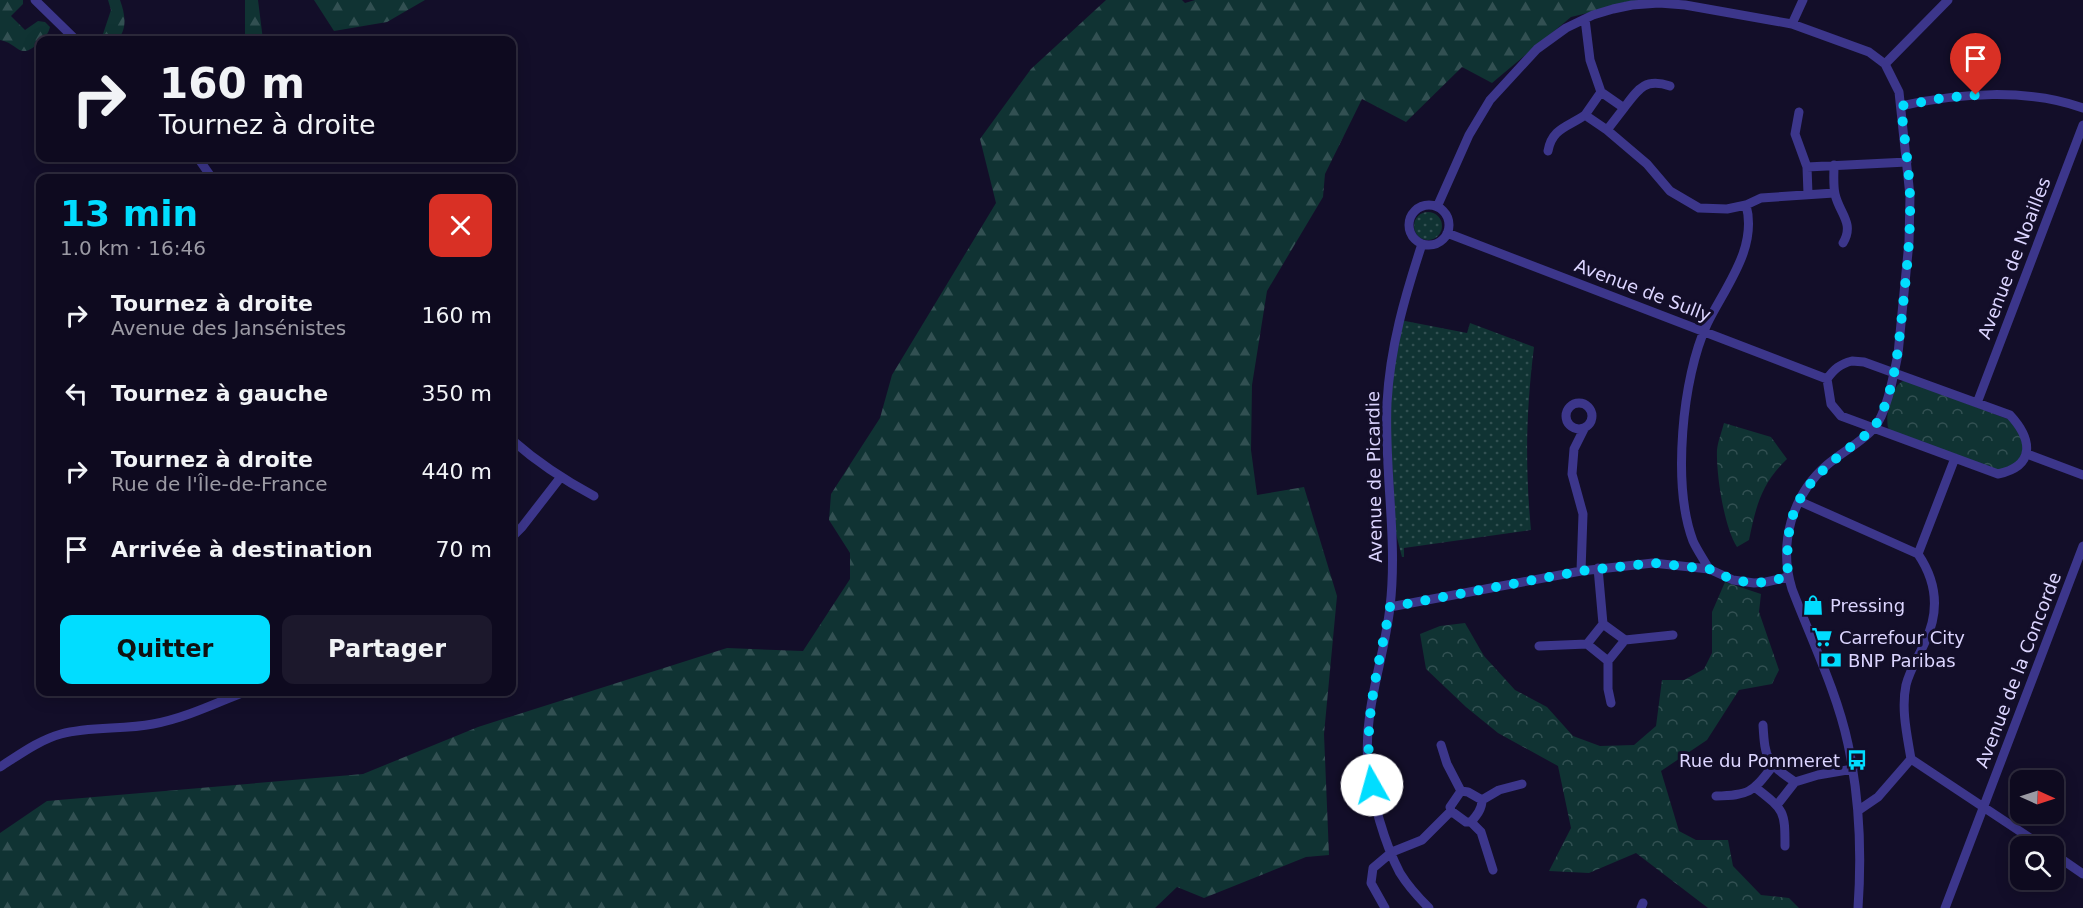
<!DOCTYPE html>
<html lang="fr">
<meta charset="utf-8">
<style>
:root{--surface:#0e0a1f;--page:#1c182c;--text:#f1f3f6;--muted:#9b9aa4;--line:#2e2b3d;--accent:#01ddff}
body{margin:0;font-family:"DejaVu Sans",sans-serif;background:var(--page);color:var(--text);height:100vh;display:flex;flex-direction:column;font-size:22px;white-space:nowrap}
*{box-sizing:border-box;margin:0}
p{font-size:20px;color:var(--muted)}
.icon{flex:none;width:33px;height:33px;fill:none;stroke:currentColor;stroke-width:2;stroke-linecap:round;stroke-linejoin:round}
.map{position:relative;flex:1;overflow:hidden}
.side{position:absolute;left:36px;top:174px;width:480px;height:522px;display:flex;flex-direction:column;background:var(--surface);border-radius:12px;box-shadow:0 3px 15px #0003,0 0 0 2px var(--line)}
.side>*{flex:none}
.hud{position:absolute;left:36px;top:36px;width:480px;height:126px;border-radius:12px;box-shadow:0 3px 15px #0003,0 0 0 2px var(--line);background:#0e0a1f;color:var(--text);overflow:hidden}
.needle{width:39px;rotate:93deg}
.buttons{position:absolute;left:2010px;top:770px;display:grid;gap:12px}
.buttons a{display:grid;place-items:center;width:54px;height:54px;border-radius:12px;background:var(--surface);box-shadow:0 3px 15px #0003,0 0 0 2px var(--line);font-size:30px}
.pin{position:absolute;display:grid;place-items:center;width:51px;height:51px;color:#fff;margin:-62px -26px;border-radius:50% 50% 50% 0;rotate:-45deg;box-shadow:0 0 6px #0007}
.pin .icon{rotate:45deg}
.me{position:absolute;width:66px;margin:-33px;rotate:353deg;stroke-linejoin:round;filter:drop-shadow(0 0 4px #0008)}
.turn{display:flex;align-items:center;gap:21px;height:126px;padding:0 24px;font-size:27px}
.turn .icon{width:78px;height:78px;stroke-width:2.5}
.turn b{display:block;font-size:42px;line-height:51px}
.round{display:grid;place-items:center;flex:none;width:63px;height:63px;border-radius:12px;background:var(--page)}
.headline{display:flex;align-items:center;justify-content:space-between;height:102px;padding:0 24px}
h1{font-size:36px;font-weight:700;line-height:45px;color:var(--accent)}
.button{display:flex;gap:12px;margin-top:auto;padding:12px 24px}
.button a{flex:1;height:69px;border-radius:12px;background:var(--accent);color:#111;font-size:24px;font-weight:700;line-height:69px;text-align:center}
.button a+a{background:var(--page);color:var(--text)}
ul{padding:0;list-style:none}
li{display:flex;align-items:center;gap:18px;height:78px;padding:0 24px}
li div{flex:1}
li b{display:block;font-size:22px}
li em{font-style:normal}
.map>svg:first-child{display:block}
.grass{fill:url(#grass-dots)}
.forest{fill:url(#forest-firs)}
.park{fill:url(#park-crowns)}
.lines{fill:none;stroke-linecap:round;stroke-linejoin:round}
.minor{stroke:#3c368b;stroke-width:9}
.route{stroke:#01ddff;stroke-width:10;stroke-dasharray:0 18}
.labels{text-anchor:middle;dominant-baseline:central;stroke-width:6;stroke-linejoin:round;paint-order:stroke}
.street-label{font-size:18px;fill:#dcd5ff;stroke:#130e29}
.poi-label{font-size:18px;fill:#dcd5ff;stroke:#130e29;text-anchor:start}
</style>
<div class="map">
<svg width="2083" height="908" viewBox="0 0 2083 908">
<defs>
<pattern id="grass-dots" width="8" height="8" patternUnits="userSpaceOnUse" patternTransform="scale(1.5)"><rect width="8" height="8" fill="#103333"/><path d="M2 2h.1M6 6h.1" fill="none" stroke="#325052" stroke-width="1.8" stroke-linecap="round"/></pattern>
<pattern id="forest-firs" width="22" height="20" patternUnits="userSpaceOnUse" patternTransform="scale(1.5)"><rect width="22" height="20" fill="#103333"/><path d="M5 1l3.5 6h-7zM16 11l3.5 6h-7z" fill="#325052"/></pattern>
<pattern id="park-crowns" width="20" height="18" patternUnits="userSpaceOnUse" patternTransform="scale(1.5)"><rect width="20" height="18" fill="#103333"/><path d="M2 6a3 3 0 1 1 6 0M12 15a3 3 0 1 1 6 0" fill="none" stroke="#325052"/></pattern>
</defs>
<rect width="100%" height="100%" fill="#130e29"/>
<path class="grass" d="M1414 226a14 14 0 1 1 28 0a14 14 0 1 1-28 0Z
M1400 320 1467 333 1470 323 1534 347C1526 411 1525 466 1531 530L1404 548V557H1402L1396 534 1389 413Z"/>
<path class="forest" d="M0 0H23V4L11 16 25 30 38 21 45 22 50 27C48 35 44 38 39 43 18 61 20 44 0 40Z
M108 0H120C125 14 128 29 117 40H101L111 10Z
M245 0H258L263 40H245Z
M314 0H425L387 22 334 31Z
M1106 0H1182L1185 3 1195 0H1641L1571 17 1492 83 1462 67 1406 122 1362 99 1325 174 1323 197 1267 291 1252 385 1251 450 1257 495 1304 487 1337 596 1324 734 1329 855 1306 857 1204 898 1177 887 1155 908H0V833L47 801 363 774 478 727 727 648 803 651 850 579V553L829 520 831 494 880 418 892 375 996 203 980 139 1031 69Z"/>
<path class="park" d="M1908 381 2010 420C2030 441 2027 473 1992 469L1890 431C1883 423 1891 391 1899 384 1903 380 1903 381 1908 381Z
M1724 423 1771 437 1787 459C1761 484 1756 506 1749 540L1737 547C1724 527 1716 474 1717 450 1718 441 1722 431 1724 423Z
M1725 582 1761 594 1759 612 1779 670 1772 684 1739 690 1707 740 1661 771 1679 831 1696 840H1728L1733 866 1761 895 1789 898 1799 908H1708L1636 853 1589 873 1549 871 1571 828 1558 766 1498 733 1466 707 1426 669 1420 634 1440 626 1465 623 1484 656 1515 690 1547 707 1573 736 1600 746 1634 745 1656 726 1662 680H1684L1704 669 1712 653V612Z"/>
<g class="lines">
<path class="minor" d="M35 0 76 40
M1585 19 1590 60 1601 92 1624 108 1607 130 1647 164 1670 191 1699 208 1727 209 1746 205 1761 198 1834 193
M1792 24 1803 0
M1885 64 1948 0
M1601 92 1585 115 1607 130
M1901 106C1957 93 2028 88 2083 108
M1624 108C1639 88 1645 78 1670 86
M1799 112 1795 134 1807 167 1808 194
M1548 151C1552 128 1568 127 1585 115
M198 158 212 178
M1834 165C1834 174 1833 185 1835 194 1839 213 1855 223 1843 243
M1807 167 1907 162
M1409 225a20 20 0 1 1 40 0a20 20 0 1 1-40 0Z
M1437 207 1469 135 1490 100 1537 49 1566 28 1593 15 1613 9 1632 5 1659 3 1685 5 1792 24 1869 52 1885 64 1899 92 1910 196 1909 242 1898 354C1894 373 1887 413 1874 428 1862 442 1842 452 1827 465 1792 495 1778 544 1792 589 1811 639 1837 692 1848 744 1860 800 1862 851 1858 908
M1447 233 1827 379
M1422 244C1405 296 1390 347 1387 403 1384 471 1398 539 1390 607 1384 660 1363 711 1368 764 1371 797 1385 845 1400 873 1408 886 1419 898 1429 908
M1852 361 1864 362 2010 415C2033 440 2035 466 1998 474L1841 416 1831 404 1827 379C1834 369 1840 364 1852 361Z
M1566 416a13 13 0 1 1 26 0a13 13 0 1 1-26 0Z
M1977 403 2083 125
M512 440C537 462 564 480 594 496
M2027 454 2083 475
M1799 501 1918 554C1937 582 1940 611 1925 642 1919 656 1910 669 1906 685 1901 709 1907 735 1911 759L1878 797 1859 810
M512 537 522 527 560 478
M1918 554 1955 458
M1598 568 1603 624
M1709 569C1704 560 1697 550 1693 541 1672 485 1682 378 1707 324 1725 287 1758 248 1746 205
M1581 571 1583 514 1572 474 1574 449 1584 429
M1390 607 1581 571 1653 563 1709 569 1733 580 1754 583 1766 582 1788 577
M1539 646 1587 644
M1608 661 1587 644 1603 624 1625 640 1673 635
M1611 703 1608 689V661L1625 640
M1763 725C1765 760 1767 763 1795 782
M1441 745 1447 764 1461 791
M1911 759 2042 846
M0 767C19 755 39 740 61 734 91 726 123 730 153 724 185 718 214 704 244 692
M1756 788C1784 810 1785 810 1785 846
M1461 791 1450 807 1451 811 1466 822H1471C1477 815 1482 809 1482 800
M1461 791 1468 792 1482 800
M1716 796C1749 795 1752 793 1772 767
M1482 800 1499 790 1522 784
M1777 805 1795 782 1818 775 1853 769
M1471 822 1481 832 1493 870
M2054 854 2083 874
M1385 908 1371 883 1373 868 1392 852 1422 840 1451 811
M1641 908 1643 903
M1945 908 2083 546"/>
</g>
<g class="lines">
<path class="route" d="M1372 785C1361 725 1379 666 1390 607L1581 571 1653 563 1709 569 1733 580 1754 583 1766 582 1788 577C1784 512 1798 488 1848 449 1860 439 1874 431 1880 417 1895 385 1898 350 1902 315 1906 276 1911 236 1910 197 1909 166 1904 136 1901 106L1943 98 1976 95"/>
</g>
<defs>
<g id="shop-bare" transform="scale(1.62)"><path d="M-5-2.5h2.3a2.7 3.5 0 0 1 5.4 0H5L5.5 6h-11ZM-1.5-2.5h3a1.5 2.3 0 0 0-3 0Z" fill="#01ddff" stroke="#130e29" stroke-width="2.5" paint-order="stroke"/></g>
<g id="supermarket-bare" transform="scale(1.62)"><path d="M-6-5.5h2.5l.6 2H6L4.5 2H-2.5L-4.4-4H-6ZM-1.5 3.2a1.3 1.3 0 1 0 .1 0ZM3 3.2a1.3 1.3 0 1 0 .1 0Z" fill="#01ddff" stroke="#130e29" stroke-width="2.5" paint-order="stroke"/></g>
<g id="bank-bare" transform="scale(1.62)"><path d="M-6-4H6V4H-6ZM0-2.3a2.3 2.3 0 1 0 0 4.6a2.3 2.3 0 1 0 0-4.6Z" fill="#01ddff" stroke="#130e29" stroke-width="2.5" paint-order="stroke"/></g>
<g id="bus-bare" transform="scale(1.62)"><path d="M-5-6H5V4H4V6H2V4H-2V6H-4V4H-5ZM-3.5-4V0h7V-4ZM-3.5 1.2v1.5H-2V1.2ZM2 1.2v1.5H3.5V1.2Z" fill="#01ddff" stroke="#130e29" stroke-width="2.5" paint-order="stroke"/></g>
</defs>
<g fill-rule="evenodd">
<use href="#shop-bare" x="1813" y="605"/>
<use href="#supermarket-bare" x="1822" y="637"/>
<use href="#bank-bare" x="1831" y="660"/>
<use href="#bus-bare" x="1857" y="760"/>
</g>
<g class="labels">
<g class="street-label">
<text transform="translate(2014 258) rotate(-69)">Avenue de Noailles</text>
<text transform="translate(1643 290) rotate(21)">Avenue de Sully</text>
<text transform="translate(1374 477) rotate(-91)">Avenue de Picardie</text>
<text transform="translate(2018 670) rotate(-69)">Avenue de la Concorde</text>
</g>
<g class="poi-label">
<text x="1830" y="605">Pressing</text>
<text x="1839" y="637">Carrefour City</text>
<text x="1848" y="660">BNP Paribas</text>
<text x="1840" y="760" text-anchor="end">Rue du Pommeret</text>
</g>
</g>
</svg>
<div class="buttons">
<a><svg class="needle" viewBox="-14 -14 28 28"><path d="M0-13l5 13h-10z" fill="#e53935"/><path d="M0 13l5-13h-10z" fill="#9b9aa4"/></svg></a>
<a><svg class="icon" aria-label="search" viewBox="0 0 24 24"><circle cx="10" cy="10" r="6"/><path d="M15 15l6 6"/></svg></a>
</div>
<div class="pin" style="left:1976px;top:95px;background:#d93025"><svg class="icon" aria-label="arrive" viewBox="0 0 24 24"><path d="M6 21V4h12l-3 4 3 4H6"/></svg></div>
<svg class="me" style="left:1372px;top:785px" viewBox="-20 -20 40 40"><circle r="19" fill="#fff"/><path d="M0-13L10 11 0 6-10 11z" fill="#01ddff"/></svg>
<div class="hud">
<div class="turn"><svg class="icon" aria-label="right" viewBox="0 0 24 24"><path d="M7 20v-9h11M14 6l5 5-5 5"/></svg><div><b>160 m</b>Tournez à droite</div></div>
</div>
<section class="side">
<div class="headline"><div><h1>13 min</h1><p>1.0 km · 16:46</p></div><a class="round" style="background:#d93025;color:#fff"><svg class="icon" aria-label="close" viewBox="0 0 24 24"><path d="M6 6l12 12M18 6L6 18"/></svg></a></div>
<ul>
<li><svg class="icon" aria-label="right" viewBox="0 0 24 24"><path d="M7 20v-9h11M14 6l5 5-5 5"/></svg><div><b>Tournez à droite</b><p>Avenue des Jansénistes</p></div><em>160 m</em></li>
<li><svg class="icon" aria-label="left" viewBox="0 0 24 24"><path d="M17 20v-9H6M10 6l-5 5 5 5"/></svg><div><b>Tournez à gauche</b></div><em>350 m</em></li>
<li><svg class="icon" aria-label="right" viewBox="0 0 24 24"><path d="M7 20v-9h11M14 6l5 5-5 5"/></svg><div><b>Tournez à droite</b><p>Rue de l'Île-de-France</p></div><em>440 m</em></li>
<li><svg class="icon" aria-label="arrive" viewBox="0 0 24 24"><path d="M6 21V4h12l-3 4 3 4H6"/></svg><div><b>Arrivée à destination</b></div><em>70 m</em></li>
</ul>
<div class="button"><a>Quitter</a><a>Partager</a></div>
</section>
</div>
